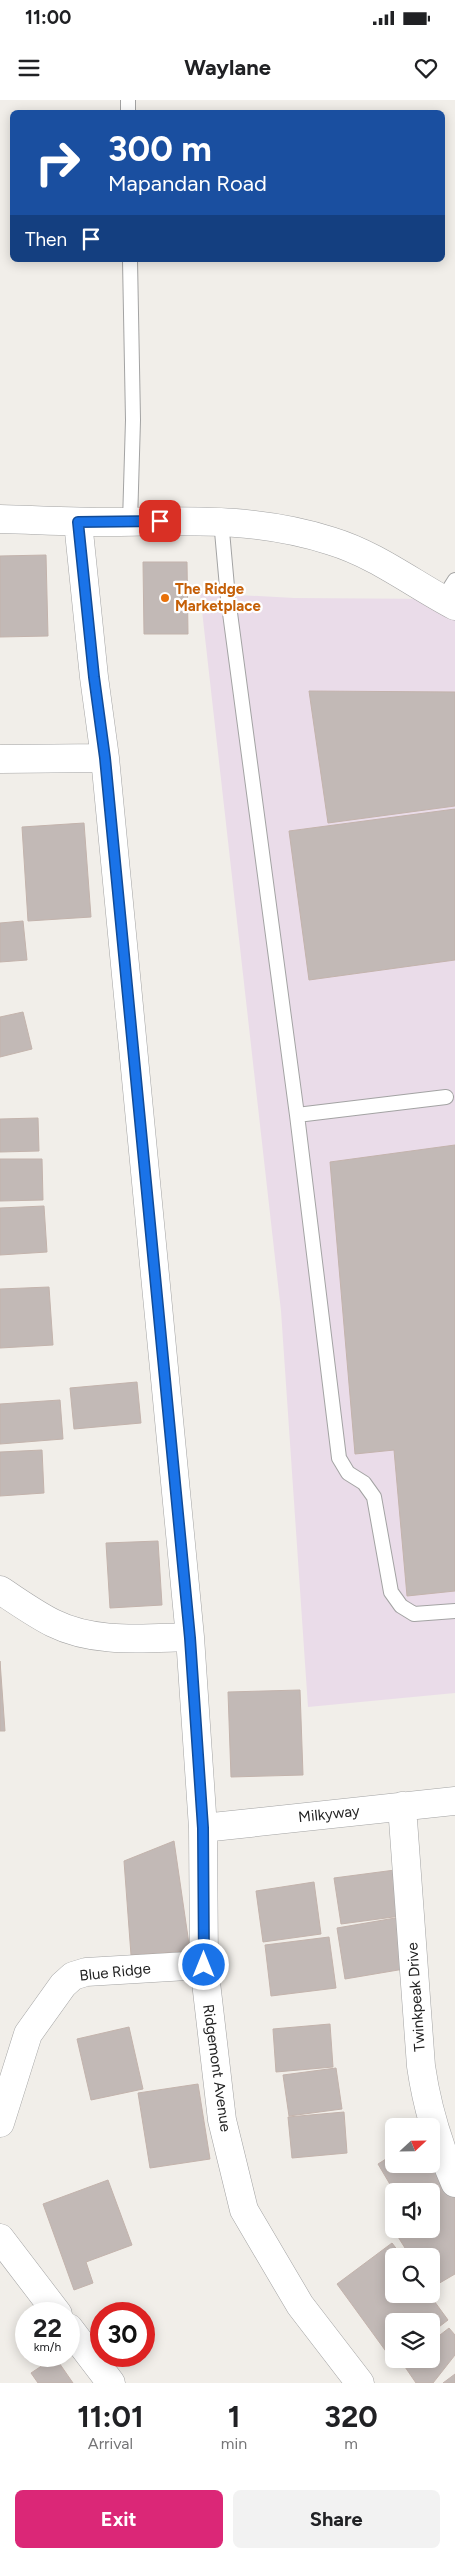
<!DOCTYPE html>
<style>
:root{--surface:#fff;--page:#f2f2f2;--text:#202124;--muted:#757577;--accent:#db2777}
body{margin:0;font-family:Figtree,sans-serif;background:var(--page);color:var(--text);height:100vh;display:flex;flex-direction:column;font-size:19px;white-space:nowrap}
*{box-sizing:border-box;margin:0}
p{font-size:16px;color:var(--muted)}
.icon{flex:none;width:28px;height:28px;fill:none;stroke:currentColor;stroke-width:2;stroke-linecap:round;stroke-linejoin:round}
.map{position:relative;height:2283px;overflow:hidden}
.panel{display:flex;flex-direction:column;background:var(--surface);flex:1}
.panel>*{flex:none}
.guide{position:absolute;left:10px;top:10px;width:435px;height:152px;border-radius:8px;box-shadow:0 2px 12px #0003;background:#1a4fa0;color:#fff;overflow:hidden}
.needle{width:32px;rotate:68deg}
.controls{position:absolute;left:385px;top:2018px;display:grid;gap:10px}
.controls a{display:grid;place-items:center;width:55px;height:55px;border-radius:8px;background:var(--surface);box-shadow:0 2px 12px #0003;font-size:25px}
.speed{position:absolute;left:15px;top:2202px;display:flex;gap:10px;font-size:25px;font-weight:700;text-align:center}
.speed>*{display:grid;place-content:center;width:65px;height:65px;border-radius:50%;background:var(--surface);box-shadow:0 2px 12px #0003;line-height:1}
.speed small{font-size:12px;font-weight:400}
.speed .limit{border:8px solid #d22;background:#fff;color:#111}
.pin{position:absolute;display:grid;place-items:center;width:42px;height:42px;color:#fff;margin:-21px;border-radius:10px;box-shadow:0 2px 8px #0006}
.me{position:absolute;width:55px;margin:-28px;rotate:0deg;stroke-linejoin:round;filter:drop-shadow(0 0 4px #0008)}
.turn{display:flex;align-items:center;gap:18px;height:105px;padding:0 15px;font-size:22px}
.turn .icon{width:65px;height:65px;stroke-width:2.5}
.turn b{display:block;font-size:35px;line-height:42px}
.then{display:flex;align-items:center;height:48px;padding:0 15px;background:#0003;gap:10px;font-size:19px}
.eta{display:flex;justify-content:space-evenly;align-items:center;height:85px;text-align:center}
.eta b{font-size:30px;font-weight:700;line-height:35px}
.action{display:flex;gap:10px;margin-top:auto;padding:10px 15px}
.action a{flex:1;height:58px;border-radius:8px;background:var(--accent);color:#fff;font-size:20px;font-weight:700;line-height:58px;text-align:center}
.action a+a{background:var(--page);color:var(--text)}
.status{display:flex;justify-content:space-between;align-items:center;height:35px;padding:0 25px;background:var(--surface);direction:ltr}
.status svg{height:14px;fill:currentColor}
header{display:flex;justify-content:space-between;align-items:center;height:65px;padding:0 15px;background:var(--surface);font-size:22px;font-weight:700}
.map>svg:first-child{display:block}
.industrial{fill:#eadce9}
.building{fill:#c2b9b6;stroke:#c3b3ac}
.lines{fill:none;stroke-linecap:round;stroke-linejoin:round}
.lane-casing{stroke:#a3a3a3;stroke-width:16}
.street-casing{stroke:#a3a3a3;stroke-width:29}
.lane{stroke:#fff;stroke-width:14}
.street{stroke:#fff;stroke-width:28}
.route-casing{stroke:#114b97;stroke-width:12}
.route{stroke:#1a73e8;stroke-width:9}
.food-dot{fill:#e8710a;stroke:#fff;stroke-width:2}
.labels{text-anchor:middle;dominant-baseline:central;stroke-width:4.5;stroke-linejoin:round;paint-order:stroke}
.food-label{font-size:15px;font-weight:bold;fill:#c56008;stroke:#fff;text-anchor:start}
.street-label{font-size:15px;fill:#222;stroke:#fff}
</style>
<div class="status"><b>11:00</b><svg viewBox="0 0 49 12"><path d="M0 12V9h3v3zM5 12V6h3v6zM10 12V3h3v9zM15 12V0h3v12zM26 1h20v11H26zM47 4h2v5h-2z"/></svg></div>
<header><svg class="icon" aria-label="menu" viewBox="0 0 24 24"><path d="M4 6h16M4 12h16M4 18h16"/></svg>Waylane<svg class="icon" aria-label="heart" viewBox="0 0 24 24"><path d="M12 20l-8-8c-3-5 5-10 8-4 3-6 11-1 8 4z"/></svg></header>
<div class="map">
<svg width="455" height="2283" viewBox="0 0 455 2283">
<rect width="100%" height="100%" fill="#f1eee9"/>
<path class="industrial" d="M200 493 294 498 443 499 455 506V1593L308 1607 281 1211Z"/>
<path class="building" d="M46 455 48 536 0 537V456Z
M143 462H187L188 534H144Z
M309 591 455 592V706L328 723Z
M455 709V860L309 880 289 731Z
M84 723 91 817 28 821 22 727Z
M23 821 27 860 0 862V823Z
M23 912 32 949 0 957V917Z
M38 1018 39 1051 0 1052V1019Z
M455 1045V1491L407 1496 394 1350 355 1354 330 1062Z
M0 1059H42L43 1100 0 1101Z
M44 1106 47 1152 0 1155V1108Z
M49 1187 53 1245 0 1248V1189Z
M137 1282 141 1323 74 1329 70 1288Z
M60 1300 63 1339 0 1344V1304Z
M42 1350 44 1393 0 1396V1352Z
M158 1441 162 1505 110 1508 106 1443Z
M0 1561 5 1631H0Z
M300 1590 303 1675 231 1677 228 1592Z
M174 1741 190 1851 131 1855 124 1761Z
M395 1770 401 1816 341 1824 334 1778Z
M314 1782 321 1834 263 1842 256 1791Z
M401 1817 410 1868 345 1879 337 1828Z
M329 1837 336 1888 271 1896 265 1845Z
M330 1924 333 1967 276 1972 273 1929Z
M129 1927 143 1989 91 2000 77 1939Z
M336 1968 342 2009 289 2016 283 1975Z
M198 1984 210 2059 150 2068 138 1993Z
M344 2012 347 2053 292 2058 288 2017Z
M431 2051 455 2091V2174L431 2188V2156H410L395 2132 401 2129H431V2091H394L378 2064 394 2054V2064H431Z
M108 2080 132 2145 86 2162 93 2183 74 2190 43 2104Z
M392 2143 402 2156H394V2194H429L448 2220 431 2233V2221H394V2259H396L393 2261 337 2184Z
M449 2228 455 2235V2255L433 2283H416L403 2264 410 2259H431V2242Z
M55 2257 73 2283H38L31 2273Z
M455 2274V2283H443Z"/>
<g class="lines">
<g class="lane-casing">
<path id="lane" d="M128 0V12
M221 420 228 498 297 1015 339 1358 348 1373 364 1383 374 1397 391 1492 401 1506 414 1514 455 1511
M130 422 133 320 130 160
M443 499 455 480
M297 1015 446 997"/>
</g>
<g class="street-casing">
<path id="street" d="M0 419C37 420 73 422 110 422 187 421 257 417 331 441 377 455 413 484 455 506
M78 422 94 577 105 658 190 1537 203 1728 204 1865 222 2020 244 2110 300 2205 360 2283
M0 659 105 658
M0 1490C17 1501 35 1514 53 1523 95 1544 145 1538 190 1537
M402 1706 421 1966C427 2008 438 2044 455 2083
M203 1728 455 1701
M0 2023 28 1934 63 1885 73 1876 86 1872 204 1865
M0 2138 58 2214
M69 2228 111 2283"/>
</g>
<use href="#lane" class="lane"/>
<use href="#street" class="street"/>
</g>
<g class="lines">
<g class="route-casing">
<path id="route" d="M160 421 78 422 94 577 105 658 190 1538 203 1728 204 1865"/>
</g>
<use href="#route" class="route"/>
</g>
<circle class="food-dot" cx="165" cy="498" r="5"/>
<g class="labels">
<g class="food-label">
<text x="175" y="489">The Ridge<tspan x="175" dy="17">Marketplace</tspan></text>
</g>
<g class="street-label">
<text transform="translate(329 1714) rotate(-6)">Milkyway</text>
<text transform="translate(115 1872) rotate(-6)">Blue Ridge</text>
<text transform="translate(416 1897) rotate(-94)">Twinkpeak Drive</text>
<text transform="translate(217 1968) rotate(82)">Ridgemont Avenue</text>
</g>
</g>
</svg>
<div class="controls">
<a><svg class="needle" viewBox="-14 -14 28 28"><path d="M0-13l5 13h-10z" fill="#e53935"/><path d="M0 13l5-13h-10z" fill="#757577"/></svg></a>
<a><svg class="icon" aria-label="sound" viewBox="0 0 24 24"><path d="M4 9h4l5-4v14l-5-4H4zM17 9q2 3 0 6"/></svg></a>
<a><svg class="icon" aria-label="search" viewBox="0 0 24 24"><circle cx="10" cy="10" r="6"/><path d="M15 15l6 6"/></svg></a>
<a><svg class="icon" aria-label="layers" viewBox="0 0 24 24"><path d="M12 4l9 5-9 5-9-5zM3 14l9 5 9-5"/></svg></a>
</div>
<div class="speed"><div>22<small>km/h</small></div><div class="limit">30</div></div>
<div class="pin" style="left:160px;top:421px;background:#d93025"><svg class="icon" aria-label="arrive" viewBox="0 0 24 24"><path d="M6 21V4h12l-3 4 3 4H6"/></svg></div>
<svg class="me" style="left:204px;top:1865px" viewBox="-20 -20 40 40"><circle r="17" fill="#1a73e8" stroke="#fff" stroke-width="3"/><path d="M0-11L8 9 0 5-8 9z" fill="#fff"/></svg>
<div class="guide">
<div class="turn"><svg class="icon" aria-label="right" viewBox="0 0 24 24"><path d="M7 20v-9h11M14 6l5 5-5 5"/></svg><div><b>300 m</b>Mapandan Road</div></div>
<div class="then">Then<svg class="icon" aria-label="arrive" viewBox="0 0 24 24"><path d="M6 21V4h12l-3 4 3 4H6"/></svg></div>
</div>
</div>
<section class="panel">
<div class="eta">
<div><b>11:01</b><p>Arrival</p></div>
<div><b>1</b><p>min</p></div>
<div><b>320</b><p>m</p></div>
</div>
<div class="action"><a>Exit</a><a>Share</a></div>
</section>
